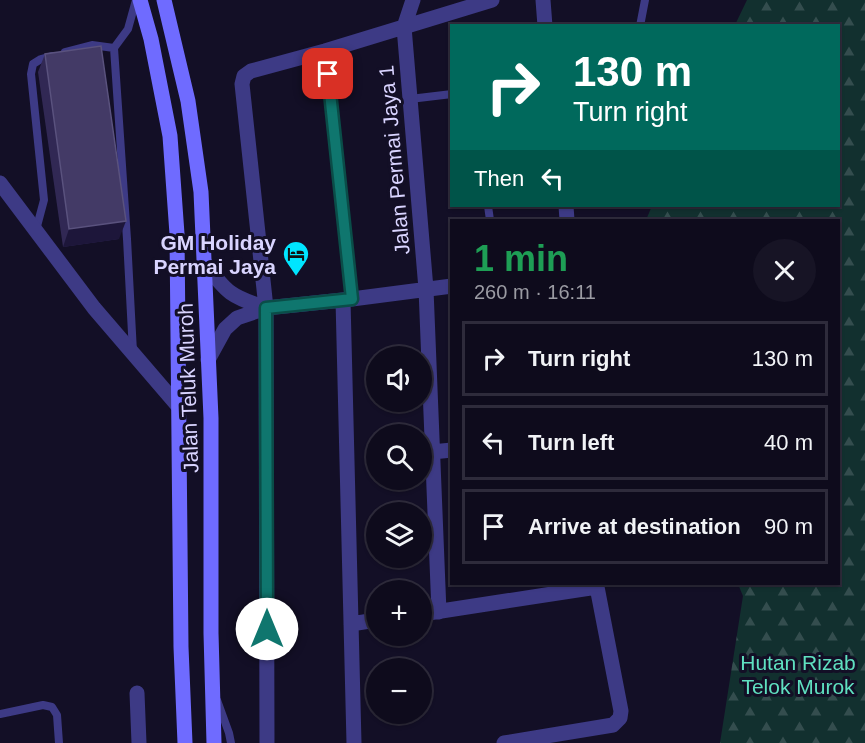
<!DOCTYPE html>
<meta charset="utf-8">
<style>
:root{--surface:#0e0b1c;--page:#171425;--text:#f1f3f6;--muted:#9b9ba3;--line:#2e2b3b}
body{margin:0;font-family:Helvetica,sans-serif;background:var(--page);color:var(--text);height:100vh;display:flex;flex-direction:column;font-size:22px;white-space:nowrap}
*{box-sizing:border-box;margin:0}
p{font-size:20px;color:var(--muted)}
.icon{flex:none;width:33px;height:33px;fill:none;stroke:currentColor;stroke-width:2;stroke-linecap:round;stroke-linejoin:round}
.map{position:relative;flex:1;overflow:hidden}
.details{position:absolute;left:450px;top:219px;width:390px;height:366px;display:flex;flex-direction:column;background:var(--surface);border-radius:0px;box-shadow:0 2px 4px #0004,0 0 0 2px var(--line)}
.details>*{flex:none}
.guide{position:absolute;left:450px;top:24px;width:390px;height:183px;border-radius:0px;box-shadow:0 2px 4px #0004,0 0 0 2px var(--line);background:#00695c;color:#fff;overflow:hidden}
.buttons{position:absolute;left:366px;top:346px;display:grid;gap:12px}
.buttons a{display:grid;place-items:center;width:66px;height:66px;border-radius:50%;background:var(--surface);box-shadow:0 2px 4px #0004,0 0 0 2px var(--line);font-size:30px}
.pin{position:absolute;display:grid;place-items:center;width:51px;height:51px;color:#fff;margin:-26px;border-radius:12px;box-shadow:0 3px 9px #0006}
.me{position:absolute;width:66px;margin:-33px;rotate:0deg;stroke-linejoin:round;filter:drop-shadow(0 0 4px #0008)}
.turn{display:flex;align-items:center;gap:21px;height:126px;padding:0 24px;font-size:27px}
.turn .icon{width:78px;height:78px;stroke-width:2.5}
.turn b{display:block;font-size:42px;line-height:51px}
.then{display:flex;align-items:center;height:57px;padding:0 24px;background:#0003;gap:12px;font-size:22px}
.round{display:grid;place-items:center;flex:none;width:63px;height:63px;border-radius:32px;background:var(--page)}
.summary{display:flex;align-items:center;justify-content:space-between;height:102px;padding:0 24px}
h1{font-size:36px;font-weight:600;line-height:45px;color:#1e9e55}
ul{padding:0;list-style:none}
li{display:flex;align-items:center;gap:18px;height:75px;margin:0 12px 9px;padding:0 12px;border:3px solid var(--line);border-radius:0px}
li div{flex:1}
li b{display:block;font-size:22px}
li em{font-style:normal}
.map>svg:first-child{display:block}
.forest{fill:url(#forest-firs)}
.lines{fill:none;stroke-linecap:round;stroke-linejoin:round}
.lane{stroke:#3d3a85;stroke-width:8}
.street{stroke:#3d3a85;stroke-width:15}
.secondary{stroke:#6f6bff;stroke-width:15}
.wall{fill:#312854}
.shaded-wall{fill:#1d163a}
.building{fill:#433a66;stroke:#5a527e;stroke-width:1.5}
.route-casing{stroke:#0a4d48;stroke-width:15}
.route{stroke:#0f766e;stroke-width:10}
.labels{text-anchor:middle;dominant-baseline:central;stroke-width:6;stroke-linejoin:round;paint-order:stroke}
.street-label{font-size:21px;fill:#d9d4ff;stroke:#130f26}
.poi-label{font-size:21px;font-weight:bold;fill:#d9d4ff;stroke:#130f26;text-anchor:end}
.park-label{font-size:21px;fill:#5fe0c0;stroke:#130f26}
</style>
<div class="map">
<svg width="865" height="743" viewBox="0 0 865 743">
<defs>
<pattern id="forest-firs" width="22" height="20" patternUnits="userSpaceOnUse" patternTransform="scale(1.5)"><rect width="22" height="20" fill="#12302f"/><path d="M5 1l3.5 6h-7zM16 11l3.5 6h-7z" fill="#344d4e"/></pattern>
</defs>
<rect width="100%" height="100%" fill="#130f26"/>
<path class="forest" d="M747 0H865V743H720L743 596 738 584H838V220H646L652 206H838V26L735 25Z"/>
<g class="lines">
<path class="lane" d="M640 26 645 0
M325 51 352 299
M65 52 92 45 114 48
M410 99 452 94
M488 206 490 220
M36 230 44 200 31 74 33 64 41 59 52 56
M133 352 127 239 114 48 128 29 136 0
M217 700 229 733 231 743
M0 714 43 705 52 707 57 715 59 743"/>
<path class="street" d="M413 0 404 27 426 289 439 612
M543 0 545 26
M0 183 94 308 179 407
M566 206 567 220
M205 263C226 293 232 297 266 308
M343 300 354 743
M208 360 225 329 237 318 266 308 352 299 452 286
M432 452 452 450
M422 614 597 587 621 711 620 718 613 725 504 743
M351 624 376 620
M137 693 139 743
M267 743 266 308 242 84 244 76 251 71 325 51 492 0"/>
<path class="secondary" d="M140 0 151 39 170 136 177 234 181 647 185 743
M164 0 188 101 201 192 211 418V633L214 743"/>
</g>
<path class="wall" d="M45 54 119 239 63 247 38 72Z"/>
<path class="shaded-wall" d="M126 221 119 239 63 247 69 229Z"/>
<path class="building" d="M101 46 126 221 69 229 45 54Z"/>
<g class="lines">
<g class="route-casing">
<path id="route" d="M267 629 266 308 352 299 328 74"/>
</g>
<use href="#route" class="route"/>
</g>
<defs>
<g id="hotel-pin" transform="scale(1.35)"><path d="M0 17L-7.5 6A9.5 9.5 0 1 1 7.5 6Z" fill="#00e5ff" stroke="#130f26"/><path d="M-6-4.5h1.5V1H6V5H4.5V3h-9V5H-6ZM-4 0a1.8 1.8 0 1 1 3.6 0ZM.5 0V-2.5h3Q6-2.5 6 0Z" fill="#111"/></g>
</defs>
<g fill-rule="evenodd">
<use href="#hotel-pin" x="296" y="254"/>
</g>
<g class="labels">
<g class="street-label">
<text transform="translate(394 160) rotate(-95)">Jalan Permai Jaya 1</text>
<text transform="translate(188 388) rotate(-92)">Jalan Teluk Muroh</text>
</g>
<g class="poi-label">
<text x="276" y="242">GM Holiday<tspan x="276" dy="24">Permai Jaya</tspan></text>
</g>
<g class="park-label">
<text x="798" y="662">Hutan Rizab<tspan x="798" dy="24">Telok Murok</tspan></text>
</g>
</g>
</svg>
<div class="buttons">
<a><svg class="icon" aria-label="sound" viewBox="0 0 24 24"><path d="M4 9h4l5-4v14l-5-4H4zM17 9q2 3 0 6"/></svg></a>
<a><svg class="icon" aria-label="search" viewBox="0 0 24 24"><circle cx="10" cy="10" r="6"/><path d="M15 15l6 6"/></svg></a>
<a><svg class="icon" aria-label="layers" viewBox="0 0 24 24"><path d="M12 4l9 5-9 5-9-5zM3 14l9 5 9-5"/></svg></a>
<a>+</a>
<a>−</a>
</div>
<div class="pin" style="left:328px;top:74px;background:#d93025"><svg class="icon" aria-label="arrive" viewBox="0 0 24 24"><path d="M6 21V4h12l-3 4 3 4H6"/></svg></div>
<svg class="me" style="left:267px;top:629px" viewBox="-20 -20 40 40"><circle r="19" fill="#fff"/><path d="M0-13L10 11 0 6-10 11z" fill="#0f766e"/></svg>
<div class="guide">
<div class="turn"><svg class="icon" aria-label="right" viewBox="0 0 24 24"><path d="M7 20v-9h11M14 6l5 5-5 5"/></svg><div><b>130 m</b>Turn right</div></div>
<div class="then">Then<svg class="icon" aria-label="left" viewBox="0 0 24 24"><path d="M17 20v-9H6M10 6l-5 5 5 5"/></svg></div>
</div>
<section class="details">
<div class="summary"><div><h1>1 min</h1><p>260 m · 16:11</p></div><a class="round"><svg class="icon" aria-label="close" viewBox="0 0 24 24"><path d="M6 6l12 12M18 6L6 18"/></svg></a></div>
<ul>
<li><svg class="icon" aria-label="right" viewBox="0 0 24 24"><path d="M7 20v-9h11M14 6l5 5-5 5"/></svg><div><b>Turn right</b></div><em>130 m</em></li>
<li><svg class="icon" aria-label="left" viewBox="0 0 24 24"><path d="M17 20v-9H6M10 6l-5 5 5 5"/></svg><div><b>Turn left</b></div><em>40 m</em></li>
<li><svg class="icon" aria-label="arrive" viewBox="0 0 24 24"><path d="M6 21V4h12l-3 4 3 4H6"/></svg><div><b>Arrive at destination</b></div><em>90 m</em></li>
</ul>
</section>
</div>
